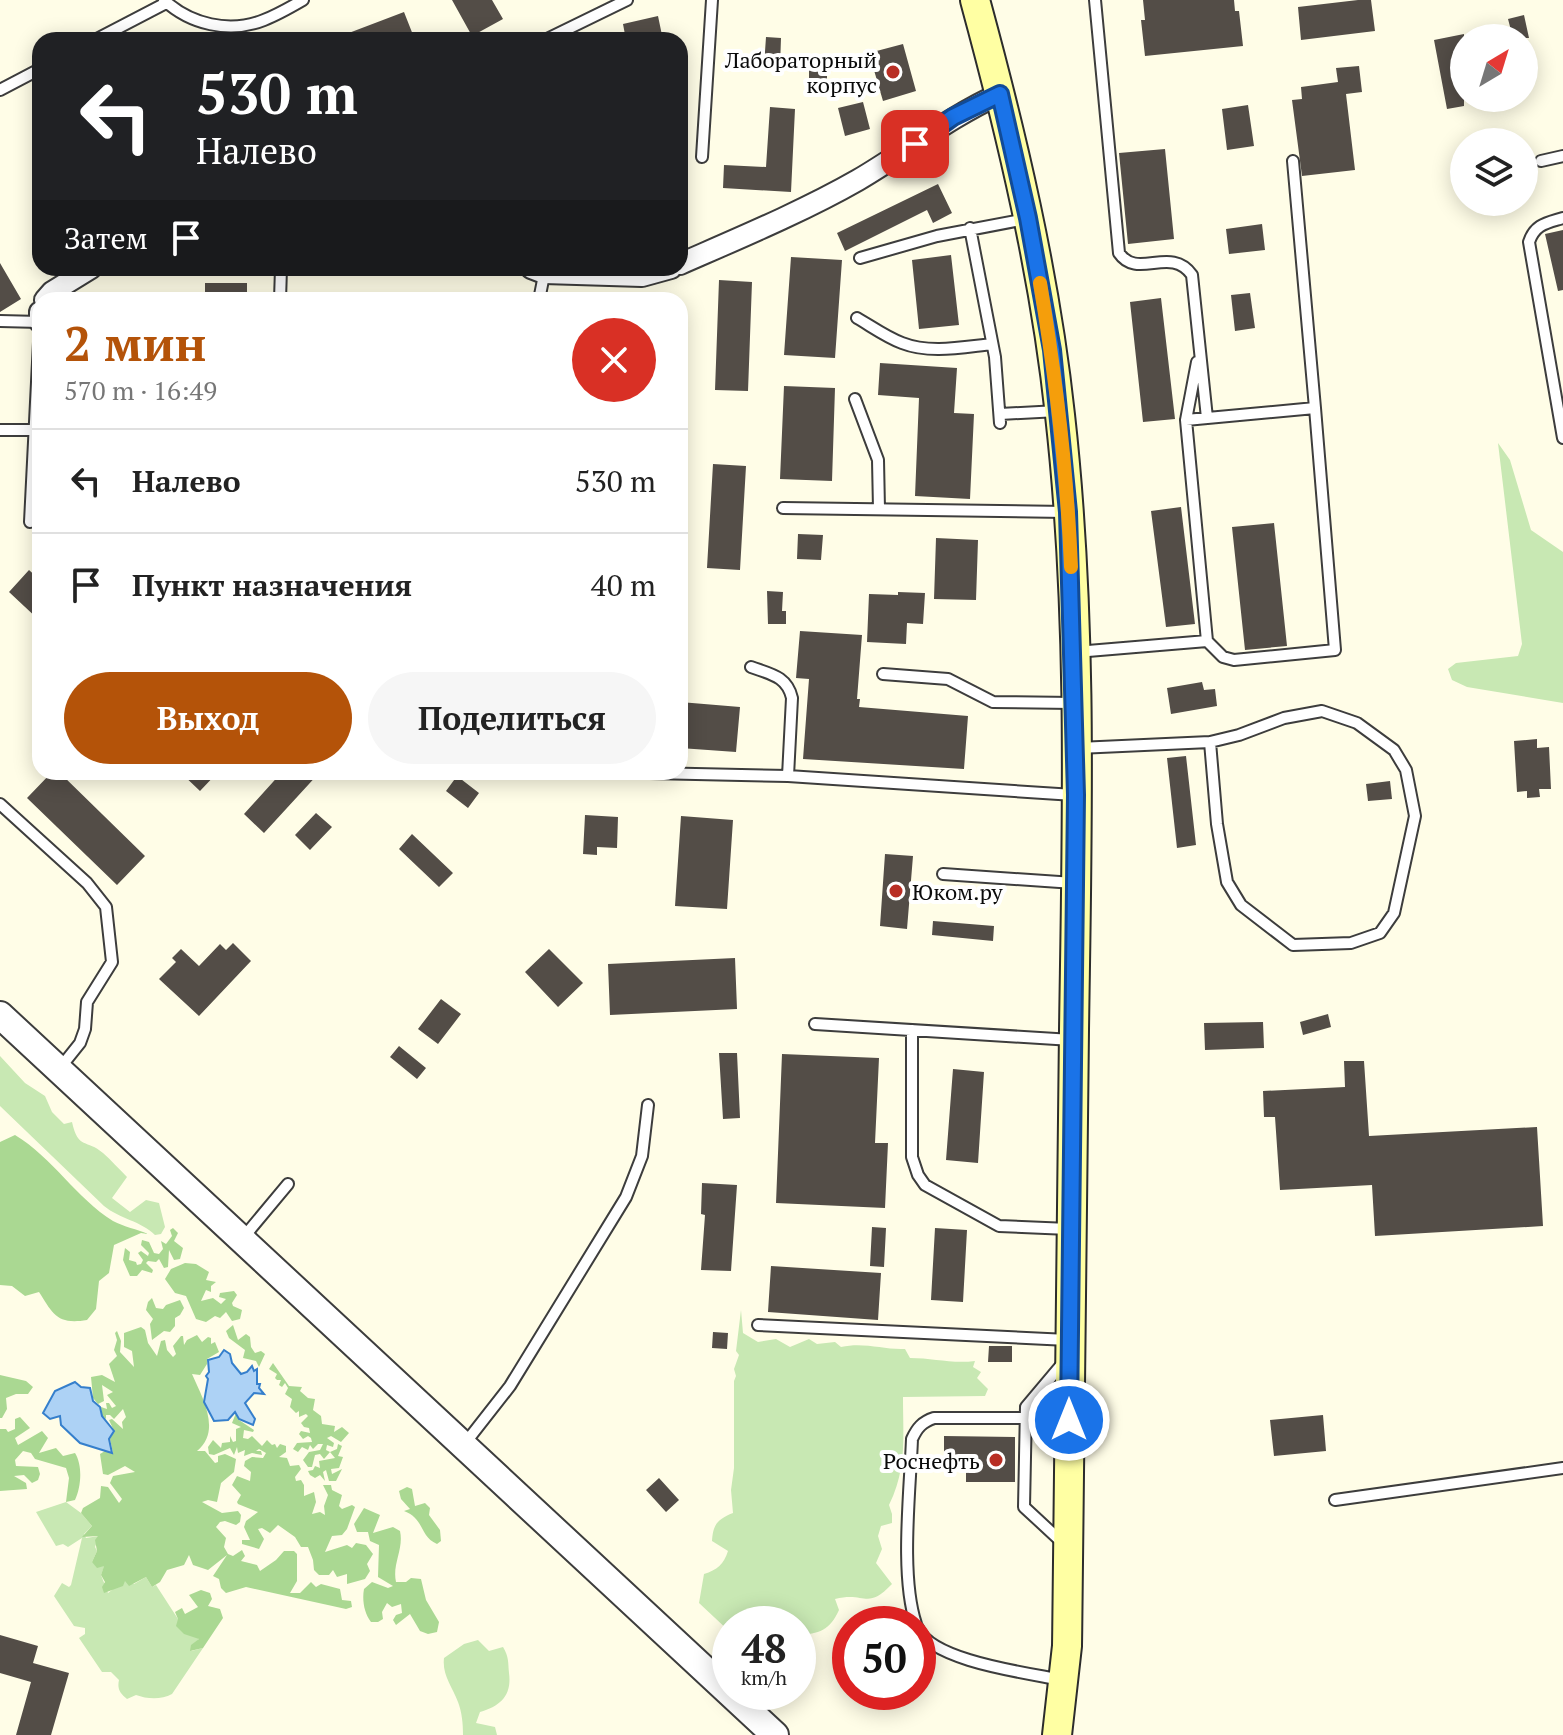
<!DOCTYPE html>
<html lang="ru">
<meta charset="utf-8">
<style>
:root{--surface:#fff;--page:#f6f6f6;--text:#222;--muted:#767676;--line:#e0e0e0;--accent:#b45309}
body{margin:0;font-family:"PT Serif",serif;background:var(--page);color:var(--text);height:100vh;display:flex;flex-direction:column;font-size:30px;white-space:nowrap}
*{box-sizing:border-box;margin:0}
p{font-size:26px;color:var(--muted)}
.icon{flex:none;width:44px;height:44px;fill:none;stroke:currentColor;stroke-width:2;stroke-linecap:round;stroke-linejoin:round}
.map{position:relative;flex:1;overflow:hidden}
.side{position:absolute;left:32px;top:292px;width:656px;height:488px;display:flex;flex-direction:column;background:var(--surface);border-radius:24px;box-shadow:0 4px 20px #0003}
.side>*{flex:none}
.hud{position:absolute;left:32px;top:32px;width:656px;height:244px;border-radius:24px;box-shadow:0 4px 20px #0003;background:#202124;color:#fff;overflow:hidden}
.needle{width:52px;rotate:38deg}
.controls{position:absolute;left:1450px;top:24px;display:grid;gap:16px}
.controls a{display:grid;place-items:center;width:88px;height:88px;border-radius:50%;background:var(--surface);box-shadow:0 4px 20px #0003;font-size:40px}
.speed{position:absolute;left:712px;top:1606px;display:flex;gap:16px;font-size:40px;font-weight:700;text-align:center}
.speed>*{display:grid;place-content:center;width:104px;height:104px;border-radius:50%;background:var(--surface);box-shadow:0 4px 20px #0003;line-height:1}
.speed small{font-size:20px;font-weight:400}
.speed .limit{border:12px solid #d22;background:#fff;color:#111}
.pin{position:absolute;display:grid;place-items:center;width:68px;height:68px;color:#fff;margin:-34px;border-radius:16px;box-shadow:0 4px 12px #0006}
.me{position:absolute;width:88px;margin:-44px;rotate:0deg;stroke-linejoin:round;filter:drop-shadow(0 0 6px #0008)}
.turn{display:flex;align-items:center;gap:28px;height:168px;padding:0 32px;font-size:36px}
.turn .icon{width:104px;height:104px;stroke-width:2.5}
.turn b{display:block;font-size:56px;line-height:68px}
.then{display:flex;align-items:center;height:76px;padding:0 32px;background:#0003;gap:16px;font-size:30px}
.round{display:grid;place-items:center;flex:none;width:84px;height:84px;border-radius:42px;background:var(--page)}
.summary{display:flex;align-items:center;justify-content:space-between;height:136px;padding:0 32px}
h1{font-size:48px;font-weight:700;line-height:60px;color:var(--accent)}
.action{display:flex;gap:16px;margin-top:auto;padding:16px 32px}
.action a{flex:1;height:92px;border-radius:48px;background:var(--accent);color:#fff;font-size:32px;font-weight:700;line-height:92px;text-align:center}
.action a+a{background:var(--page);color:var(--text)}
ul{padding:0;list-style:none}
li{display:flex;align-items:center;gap:24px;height:104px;padding:0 32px;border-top:2px solid var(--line)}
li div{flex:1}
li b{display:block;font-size:30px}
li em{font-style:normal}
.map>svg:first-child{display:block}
.green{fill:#c8e8b3}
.forest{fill:#aad892}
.water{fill:#add2f5;stroke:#357fcc;stroke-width:2}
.building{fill:#534d47}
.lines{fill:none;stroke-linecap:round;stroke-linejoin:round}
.service-casing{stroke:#3d3d3d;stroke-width:14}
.minor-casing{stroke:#3d3d3d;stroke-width:24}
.tertiary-casing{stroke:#3d3d3d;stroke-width:30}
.secondary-casing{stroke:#2c2c2c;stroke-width:32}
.service{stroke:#fff;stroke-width:10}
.minor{stroke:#fff;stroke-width:20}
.tertiary{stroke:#fff;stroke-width:26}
.secondary{stroke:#ffffa3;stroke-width:28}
.route-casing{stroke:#114b97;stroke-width:20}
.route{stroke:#1a73e8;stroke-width:14}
.slow{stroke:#f59e0b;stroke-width:14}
.poi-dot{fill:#b82e24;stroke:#fff;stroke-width:3}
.labels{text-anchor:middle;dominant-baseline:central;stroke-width:8;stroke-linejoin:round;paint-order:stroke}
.poi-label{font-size:22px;fill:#0a0a0a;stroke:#fff;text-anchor:end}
</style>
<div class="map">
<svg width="1563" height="1735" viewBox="0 0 1563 1735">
<rect width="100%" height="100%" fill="#fffde7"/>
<path class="green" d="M1498 443 1510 460 1531 530 1563 552V703L1467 687 1452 680 1448 669 1456 663 1518 656 1522 644Z
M0 1056 25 1083 45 1096 52 1112 64 1124 72 1122C78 1150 87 1139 103 1153 111 1160 119 1169 127 1177L112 1198 130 1212 146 1200 159 1203 165 1227 161 1234 155 1235C141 1221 120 1219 104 1206L0 1106Z
M741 1310 743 1333 758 1342 776 1339 790 1347 809 1339 817 1344 835 1342 841 1347C865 1342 883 1350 905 1349L910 1358C933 1358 952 1364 975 1361L973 1367 981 1372 977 1378 988 1389 985 1396 903 1397C903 1437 907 1469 889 1505L892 1514V1523L881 1526 878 1536 882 1549 876 1563 892 1584C866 1611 866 1591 835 1599L839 1610C830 1630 819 1634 798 1635V1624H730V1632L699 1603 704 1574C717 1570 724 1564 728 1551L712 1541C713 1524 718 1519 733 1513L731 1490 734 1468V1381L736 1376 734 1369 739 1355 736 1351Z
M66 1502 81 1513 92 1526 84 1534 86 1538 99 1536 95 1547 97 1551 92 1562 105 1564 101 1575 108 1593 125 1580 134 1584 146 1577 152 1587 156 1585 178 1619 199 1639 191 1651 203 1648 172 1694C161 1700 147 1699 136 1695L127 1699C120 1693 117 1689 119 1680L111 1672H102L79 1638 85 1634V1628L74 1626 54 1596 62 1583 69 1587 71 1585 82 1538 68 1547 63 1544 56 1546 36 1512Z
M478 1640 489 1651 503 1647C509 1657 508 1662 509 1673 512 1695 501 1706 480 1712L476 1723 495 1727 497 1735H463C463 1723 462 1713 458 1702 452 1686 442 1675 444 1658L464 1644Z"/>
<path class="forest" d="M15 1135C53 1158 76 1198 113 1221 124 1227 137 1229 148 1234L141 1233 114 1245 109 1273 99 1281 96 1309 87 1320C57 1325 53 1314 39 1292L25 1296 12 1286 0 1285V1142Z
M173 1228 178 1233 174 1241 183 1248 180 1259 174 1260 169 1250 168 1267 164 1268 159 1259 156 1262 148 1261 146 1263 153 1270 152 1273 142 1270 137 1276H130L123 1260 125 1248 130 1252 129 1260 136 1262 137 1265 141 1264 143 1260 138 1253 141 1251 148 1256 149 1253 141 1245 142 1240 149 1242 154 1253 159 1254 163 1249 161 1241 166 1244 172 1236 170 1230Z
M185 1263 196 1264 209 1272 206 1280 216 1282 211 1286V1292L206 1290 201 1301 213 1298 221 1304 226 1299 219 1297 220 1293 234 1291 237 1295 232 1303 233 1306 242 1310 240 1319 232 1321 226 1312 220 1318 215 1316 206 1322 196 1319 186 1296 175 1293 165 1279 171 1269Z
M152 1298 156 1308 163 1309 166 1305 180 1300 184 1308 180 1315 175 1318V1326L170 1332 164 1331 152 1340 150 1324 153 1319 146 1310 148 1302Z
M233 1325 238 1340 246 1334 250 1337 251 1347 255 1353 261 1351 265 1354 259 1367 256 1361 243 1358 245 1350 229 1338 226 1331Z
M141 1327 145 1330 148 1343 157 1356 161 1341 165 1340 167 1350 173 1357 176 1354 173 1346 181 1336H183L184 1345 187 1340 197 1335 202 1342 208 1337 211 1338V1344L215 1342 219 1352 207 1359V1364L200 1375 192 1374C202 1397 222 1431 197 1451H205L215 1463 218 1462V1456L225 1454 236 1459 234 1472 221 1483 217 1502 208 1500 202 1502 222 1513 238 1511 241 1515 240 1522 236 1525 225 1521 220 1522 216 1527 226 1538 224 1547 228 1554 233 1556 242 1550 245 1556 241 1561 257 1565 260 1571 276 1560 284 1551H294L297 1554V1581L290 1593H300L311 1582 316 1587 321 1584 340 1589 342 1600 351 1601 352 1607 346 1609 246 1587 226 1593 221 1588 219 1579 213 1576 227 1555 208 1570 193 1565 189 1555 184 1565 167 1570 160 1582 152 1587 146 1577 129 1586 125 1581 123 1586 104 1593 102 1587 105 1582 101 1575 104 1566 97 1568 92 1562 97 1551 95 1540 98 1536 82 1537 92 1526 81 1513 83 1508 100 1498 101 1486 108 1487 119 1503 122 1499 110 1483 113 1476 135 1472 125 1466 108 1475 103 1474 100 1454 105 1451 113 1453 110 1439 114 1431 109 1420 112 1419 123 1429 122 1422 126 1417 123 1409 114 1419 110 1415H106V1419L102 1416 101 1407 107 1409 106 1403H109L112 1408 116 1406 107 1395 113 1392 102 1385 104 1401 98 1404 93 1398 91 1377 102 1375 115 1382 109 1364 117 1356 114 1350 117 1340 115 1333 117 1331 121 1341 120 1352 134 1367 132 1351 124 1347V1333Z
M273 1363 289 1386 302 1387 300 1391 308 1398 315 1399 313 1410 321 1416 322 1424 335 1426 334 1432 342 1427 349 1433 341 1442 331 1436 327 1438 334 1443 333 1447 327 1445 326 1450 330 1452 324 1459 320 1454 315 1455 312 1467H308L303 1460 309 1452 320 1450 323 1444H318L313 1449 310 1445 308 1450 302 1447 298 1452 293 1449 297 1443 312 1442 311 1438 308 1436 303 1439 299 1434 301 1431 310 1433 309 1428 304 1427 301 1423 308 1416 306 1414 299 1417V1411L296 1413 290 1407 292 1399 285 1394 288 1388 285 1383 282 1387 279 1385 281 1380H277L275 1378 277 1374 269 1369Z
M0 1375 26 1381 33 1387 28 1394H16L6 1398 7 1409 2 1418H0Z
M236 1413 239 1420 254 1430 253 1432 244 1430 243 1438 248 1439 252 1436 262 1446 267 1440 272 1445 275 1444 277 1448 280 1444 286 1446V1452L279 1457 287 1458 290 1466 299 1465 301 1469 295 1477 296 1481 301 1480 304 1485V1496L314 1492 316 1502 312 1514 320 1512 325 1515 324 1506 328 1495 323 1485H331L332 1490 342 1495 339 1506 342 1509 352 1505 355 1507 347 1529 342 1535 332 1536 325 1552 347 1545 352 1548 356 1543 366 1545 373 1554 367 1564 370 1571 365 1579 347 1584V1574L337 1577 333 1570 329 1575H319L314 1570 313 1560 308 1547H301L295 1537 278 1525 270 1533 262 1528 258 1529 264 1539 259 1549 242 1544V1540H250L244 1527 246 1521 258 1512 238 1504 237 1502 241 1495 232 1485 237 1476 250 1481 251 1472 244 1466 245 1461 252 1457 263 1458 266 1453 259 1449 256 1451H261L262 1455 252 1453 244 1456 245 1450 238 1453 237 1447 234 1455 230 1448 214 1455 209 1454 208 1447 213 1440 221 1448 222 1443 230 1442V1436L233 1442 236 1441V1429L241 1427 232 1423Z
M20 1417 30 1428 15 1438 18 1445 42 1431 48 1438 39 1453 56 1448 63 1456 75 1453C83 1466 81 1487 75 1500L66 1502 69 1478 66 1468 35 1459 31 1453 23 1451 15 1460 16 1466 38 1467 40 1474 38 1480 32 1483 24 1475 14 1476 26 1483 27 1489 0 1491V1429H6L8 1432 15 1429V1419Z
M338 1444 342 1446 338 1456 343 1457 339 1468 331 1469 332 1474 342 1469 336 1481H329L326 1470 323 1472 325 1481 320 1475 315 1478 310 1475 308 1471 313 1470 315 1466 320 1468 319 1461 335 1458 330 1452 337 1449Z
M407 1487 412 1489 415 1506 425 1503 430 1508 429 1515 440 1530 441 1541 437 1544C419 1536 425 1519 404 1511L410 1509 401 1499 399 1491Z
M364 1508 380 1515 373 1533 393 1527 400 1531C404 1549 392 1564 396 1582H406L411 1578 421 1579 426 1600 439 1622 437 1632 428 1634 420 1631 410 1614 396 1625 393 1620 396 1615 402 1613 401 1604 392 1607 387 1603 382 1612 383 1619 378 1622H371C364 1613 362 1600 364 1589L372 1582 388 1588 393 1586 378 1577 379 1545 370 1541 368 1532H357L354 1524Z
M201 1590 210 1593 212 1599 208 1606 220 1609 223 1618 203 1648 190 1651 191 1645 199 1639 184 1634 176 1626 178 1619 175 1612 182 1608 185 1614 198 1607 189 1595Z"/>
<path class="water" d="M224 1350 230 1354 232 1363 241 1374 247 1372 252 1366 254 1371 257 1369V1384H260L259 1388 264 1394 254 1393 245 1403 255 1419 253 1425 239 1419 235 1412 228 1420 214 1421 204 1402 208 1379 206 1376 209 1372 208 1360 219 1357Z
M75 1382 81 1387 90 1388 93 1401 100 1407 102 1416 114 1431 109 1439 112 1453 80 1443 61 1425 60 1416 50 1419 43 1413 55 1391Z"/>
<path class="building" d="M452 0H492L503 19 472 36Z
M1143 0H1234L1235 11H1239L1243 46 1145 56 1141 20H1145Z
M1358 0H1371L1375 31 1301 40 1298 7Z
M404 12 415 40H333V39Z
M1524 15 1529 38H1513L1508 19Z
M658 16 663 40H626L623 24Z
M1464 34V106L1447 109 1434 40Z
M766 37 781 38 780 67 764 66Z
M903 44 916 91 883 101 869 53Z
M1359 66 1362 92 1346 94 1355 170 1302 176 1292 100 1302 99 1301 87 1338 82 1336 68Z
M809 70H827V95H809Z
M863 102 870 129 845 136 838 108Z
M1248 105 1254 146 1227 150 1222 109Z
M770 107 795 109 791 192 723 188 724 165 766 167Z
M1165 149 1174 239 1128 244 1119 153Z
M938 184 952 213 933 223 927 210 845 251 837 233Z
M1262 224 1265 250 1229 254 1226 229Z
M1563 230V290L1558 291 1545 234Z
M951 255 959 325 919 329 912 260Z
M791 257 842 260 835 358 784 355Z
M0 263 21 299 0 312Z
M719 280 752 282 748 391 715 390Z
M205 283H247V300H205Z
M1250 293 1255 328 1235 331 1231 295Z
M1161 298 1175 419 1143 422 1130 302Z
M880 363 957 368 954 413 974 414 970 499 915 496 919 398 878 395Z
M784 386 835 388 832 481 780 479Z
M713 464 746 466 740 570 707 568Z
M1181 507 1195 624 1166 627 1151 511Z
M1274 523 1287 646 1245 650 1232 527Z
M798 534 823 535 821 560 797 559Z
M936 538 978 540 976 600 934 599Z
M29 570 40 580V621L9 592Z
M767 591 783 592 782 611H786V624H768Z
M898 592 925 593 923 624 907 623 906 644 867 642 869 594 898 595Z
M800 631 862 635 857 699H860L859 707 968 716 964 769 803 759 809 679 796 678Z
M1202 682 1204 690 1215 689 1217 706 1171 714 1167 688Z
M680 702 740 707 736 752 680 748Z
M1537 739V748L1549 747 1551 789H1539L1540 797 1527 798V791L1517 792 1514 741Z
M1186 756 1196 845 1177 848 1167 758Z
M52 772H59L145 856 117 885 27 798Z
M180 772H218L200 791Z
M282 772H320L264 833 244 814Z
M457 776 479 793 468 808 446 791Z
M1390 781 1392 799 1368 801 1366 784Z
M316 813 332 827 310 850 295 835Z
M585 815 618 817 617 848 597 847V855L583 854Z
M681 816 733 820 727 909 675 906Z
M412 834 453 873 439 887 399 849Z
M885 854 913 856 907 929 880 926Z
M933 921 994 926 993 941 932 935Z
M233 943 251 961 199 1016 159 979 176 962 172 958 181 949 199 966 220 944 226 950Z
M549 949 583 983 558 1007 525 972Z
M735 958 737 1009 610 1015 608 964Z
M441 999 461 1014 438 1044 418 1029Z
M1328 1014 1331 1027 1303 1035 1300 1022Z
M1263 1022 1264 1048 1205 1050 1204 1023Z
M399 1046 426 1068 417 1079 390 1057Z
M719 1053H737L740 1118 723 1119Z
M782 1054 879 1058 875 1143H888L885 1208 776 1203Z
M1344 1061H1364L1369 1136 1537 1127 1543 1226 1375 1236 1372 1185 1280 1190 1275 1117H1264L1263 1091 1345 1087Z
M953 1069 984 1072 978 1163 946 1160Z
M702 1183 737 1185 731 1271 701 1270 705 1215 701 1214Z
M872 1227 886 1228 884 1267 870 1266Z
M935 1228 967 1230 963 1302 931 1300Z
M771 1266 881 1273 878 1320 768 1312Z
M713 1332 728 1333 727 1349 712 1348Z
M989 1346H1012V1362H988Z
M1323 1415 1326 1451 1274 1456 1270 1420Z
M944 1436 1015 1437V1482H966V1465H944Z
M659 1478 679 1500 666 1512 646 1490Z
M0 1635 38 1646 33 1663 69 1673 51 1735H16L31 1682 0 1673Z"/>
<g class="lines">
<g class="service-casing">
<path id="service" d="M164 0C190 24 229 34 264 20 277 15 291 7 303 0
M1095 0 1119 253C1137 280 1171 245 1192 275L1207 418
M95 40 166 3
M545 40 627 0
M0 90 40 69
M702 157 712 0
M1293 161 1315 408
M1541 161 1563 156
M1563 218C1547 223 1535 224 1529 242L1563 438
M970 228 995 357 1000 423
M860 258 937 236 1026 219
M280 300 281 268
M539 300 545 270
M857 318C871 326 886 337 902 343 930 354 963 347 992 344
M0 321 40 322 30 522
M855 399 878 460 879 509
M1000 414 1058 411
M1186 420 1315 408 1335 650 1234 660 1223 657 1207 641
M0 430H34
M783 508 1066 512
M1076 652 1207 641 1186 420 1197 362
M751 667C770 674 787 676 792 698L788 776
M883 674 948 679 993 702 1073 703
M1078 748 1210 742 1239 735 1284 718 1322 711 1357 723 1394 750 1406 770 1415 816 1394 913 1380 933 1351 943 1293 945 1241 905 1227 882 1217 824 1210 742
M650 773 788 776 1074 795
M0 804 87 883 106 907 112 962 87 1002 85 1029 80 1043 60 1068
M943 874 1074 883
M815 1024 1072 1040
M912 1030V1157L918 1175 925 1185 999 1226 1069 1229
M243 1238 288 1184
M758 1325 1068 1340
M1063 1363 1026 1407 1024 1507 1064 1544
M463 1446 510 1386 626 1197 642 1156 648 1105
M1335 1500 1563 1468
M916 1624C900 1576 910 1492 912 1439 917 1428 922 1422 934 1418H1025
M918 1628C931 1661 1028 1673 1062 1680"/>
</g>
<g class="minor-casing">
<path id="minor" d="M680 264C737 239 804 211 858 180 906 152 949 117 1000 94
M531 268 544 273 642 276 671 268
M45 300 52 292 91 268
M40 322V312"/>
</g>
<g class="tertiary-casing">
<path id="tertiary" d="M0 1015 775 1735"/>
</g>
<g class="secondary-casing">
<path id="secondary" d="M975 0C1012 136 1045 275 1060 415 1083 619 1077 826 1074 1030 1071 1236 1070 1441 1067 1646L1057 1735"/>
</g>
<use href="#service" class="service"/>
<use href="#minor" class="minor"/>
<use href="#tertiary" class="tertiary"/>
<use href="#secondary" class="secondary"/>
</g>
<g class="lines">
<g class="route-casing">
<path id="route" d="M915 144 953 117 1000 94 1028 218 1052 350 1068 512 1076 795 1069 1420"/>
</g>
<use href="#route" class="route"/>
<path class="slow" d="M1040 283C1056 378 1067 471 1071 567"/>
</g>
<g class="poi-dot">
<circle cx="893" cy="72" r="8"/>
<circle cx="896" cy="891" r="8"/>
<circle cx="996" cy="1460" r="8"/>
</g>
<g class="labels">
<g class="poi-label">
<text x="877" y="59">Лабораторный<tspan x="877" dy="25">корпус</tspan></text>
<text x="912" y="891" text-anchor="start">Юком.ру</text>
<text x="980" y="1460">Роснефть</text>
</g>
</g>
</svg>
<div class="controls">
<a><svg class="needle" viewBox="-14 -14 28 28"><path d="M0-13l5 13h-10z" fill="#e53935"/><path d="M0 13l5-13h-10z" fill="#767676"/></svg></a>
<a><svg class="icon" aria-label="layers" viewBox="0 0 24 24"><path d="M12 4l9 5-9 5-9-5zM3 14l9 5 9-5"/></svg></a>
</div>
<div class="speed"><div>48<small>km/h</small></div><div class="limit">50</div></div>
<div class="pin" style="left:915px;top:144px;background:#d93025"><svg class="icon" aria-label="arrive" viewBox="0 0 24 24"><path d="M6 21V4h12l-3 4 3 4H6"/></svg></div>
<svg class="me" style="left:1069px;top:1420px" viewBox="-20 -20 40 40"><circle r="17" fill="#1a73e8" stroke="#fff" stroke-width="3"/><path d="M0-11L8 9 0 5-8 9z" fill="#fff"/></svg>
<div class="hud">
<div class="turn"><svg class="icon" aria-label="left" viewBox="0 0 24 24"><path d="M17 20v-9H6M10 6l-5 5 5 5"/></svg><div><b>530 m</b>Налево</div></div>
<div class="then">Затем<svg class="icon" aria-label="arrive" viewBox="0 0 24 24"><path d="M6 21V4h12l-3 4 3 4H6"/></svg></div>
</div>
<section class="side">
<div class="summary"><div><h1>2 мин</h1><p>570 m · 16:49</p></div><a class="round" style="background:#d93025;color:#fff"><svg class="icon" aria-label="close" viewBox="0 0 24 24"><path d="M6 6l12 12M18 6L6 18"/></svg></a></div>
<ul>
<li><svg class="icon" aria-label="left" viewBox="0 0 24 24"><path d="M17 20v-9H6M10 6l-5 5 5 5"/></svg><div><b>Налево</b></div><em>530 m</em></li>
<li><svg class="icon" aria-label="arrive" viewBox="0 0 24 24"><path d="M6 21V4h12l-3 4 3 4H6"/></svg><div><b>Пункт назначения</b></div><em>40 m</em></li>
</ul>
<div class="action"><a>Выход</a><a>Поделиться</a></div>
</section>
</div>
